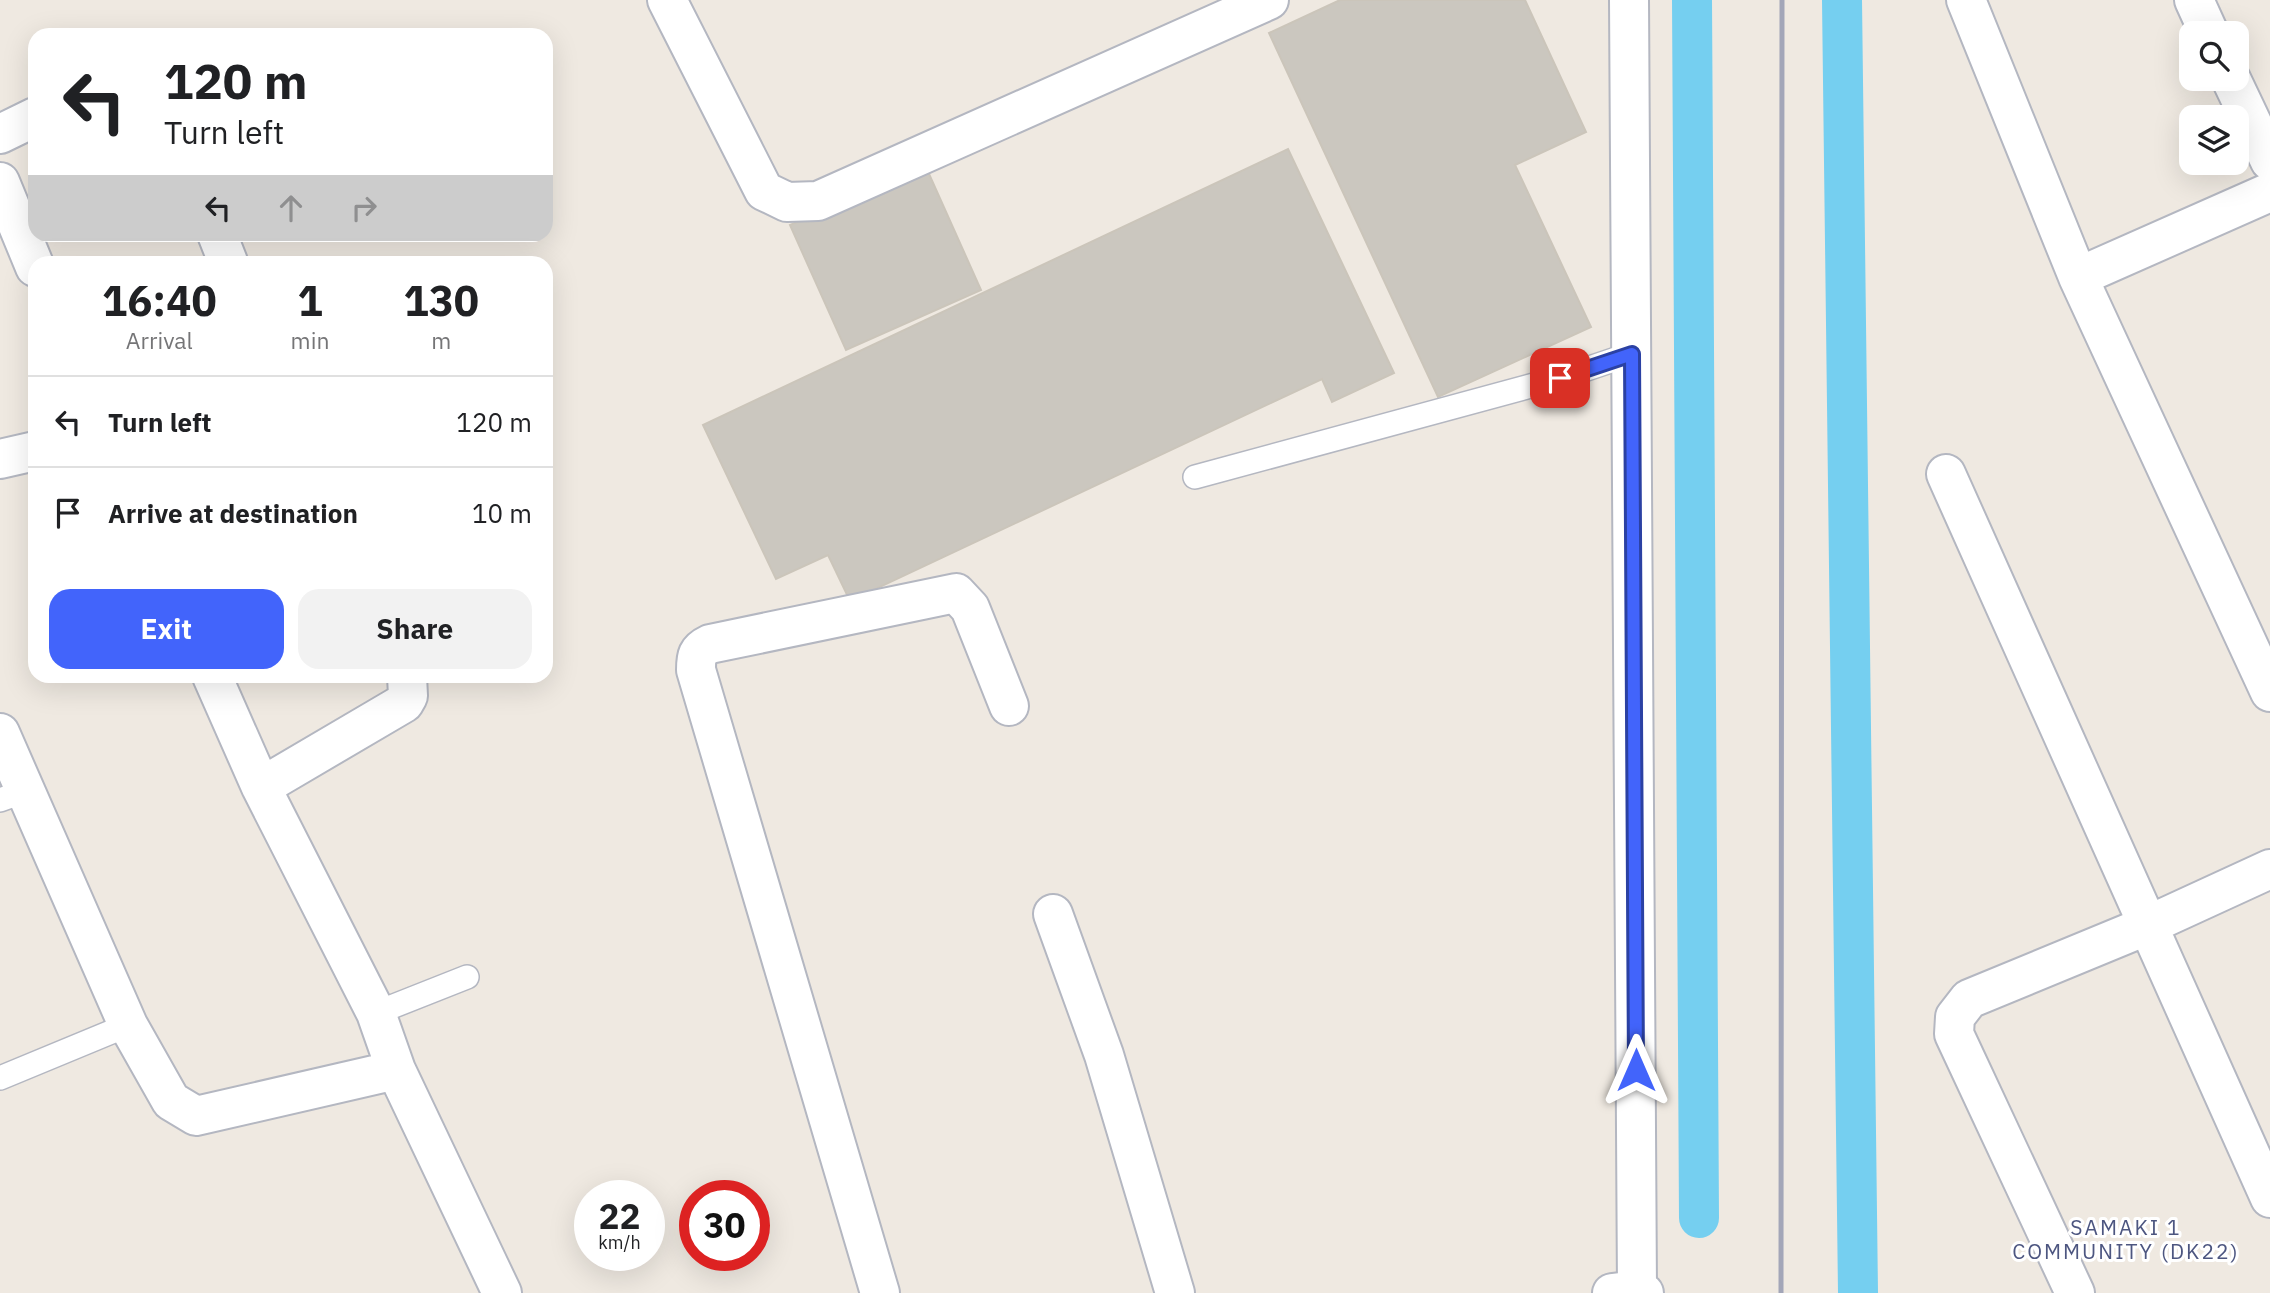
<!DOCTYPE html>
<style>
:root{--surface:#fff;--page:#f2f2f2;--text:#202124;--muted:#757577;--line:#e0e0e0;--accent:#4264fb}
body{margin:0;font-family:"IBM Plex Sans",sans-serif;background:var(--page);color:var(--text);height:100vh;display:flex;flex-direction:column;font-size:26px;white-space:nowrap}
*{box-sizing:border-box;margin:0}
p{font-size:23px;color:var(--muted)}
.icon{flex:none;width:38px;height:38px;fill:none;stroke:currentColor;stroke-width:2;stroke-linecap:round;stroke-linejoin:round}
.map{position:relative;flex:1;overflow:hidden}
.side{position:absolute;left:28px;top:256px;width:525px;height:427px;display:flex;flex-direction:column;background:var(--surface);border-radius:21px;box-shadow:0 7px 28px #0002}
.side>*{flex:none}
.top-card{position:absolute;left:28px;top:28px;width:525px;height:214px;border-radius:21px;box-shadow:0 7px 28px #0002;background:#fff;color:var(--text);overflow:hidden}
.buttons{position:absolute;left:2179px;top:21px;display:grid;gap:14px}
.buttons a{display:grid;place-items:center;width:70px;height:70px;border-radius:14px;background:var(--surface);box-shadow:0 7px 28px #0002;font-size:35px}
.speed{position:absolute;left:574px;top:1180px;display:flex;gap:14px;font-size:35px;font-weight:700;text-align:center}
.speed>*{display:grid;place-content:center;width:91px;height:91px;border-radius:50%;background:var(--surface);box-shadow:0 7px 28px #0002;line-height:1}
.speed small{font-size:18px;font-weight:400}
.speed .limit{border:10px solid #d22;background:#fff;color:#111}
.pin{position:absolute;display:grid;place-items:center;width:60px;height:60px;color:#fff;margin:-30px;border-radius:14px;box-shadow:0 4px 10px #0006}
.me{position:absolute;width:77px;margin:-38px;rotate:0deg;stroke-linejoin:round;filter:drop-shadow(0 0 5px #0008)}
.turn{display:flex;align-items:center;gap:24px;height:147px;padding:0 21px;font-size:32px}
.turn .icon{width:91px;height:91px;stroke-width:2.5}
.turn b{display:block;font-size:49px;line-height:60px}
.lanes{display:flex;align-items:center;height:66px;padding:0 21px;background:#0003;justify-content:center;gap:35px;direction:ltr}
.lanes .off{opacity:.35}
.eta{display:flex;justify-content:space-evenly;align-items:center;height:119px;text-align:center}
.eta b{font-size:42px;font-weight:700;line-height:49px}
.action{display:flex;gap:14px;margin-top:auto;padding:14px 21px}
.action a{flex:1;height:80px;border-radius:21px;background:var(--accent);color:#fff;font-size:28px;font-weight:700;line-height:80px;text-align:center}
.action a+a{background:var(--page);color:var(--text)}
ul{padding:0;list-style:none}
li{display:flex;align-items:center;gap:21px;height:91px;padding:0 21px;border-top:2px solid var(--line)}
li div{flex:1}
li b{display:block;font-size:26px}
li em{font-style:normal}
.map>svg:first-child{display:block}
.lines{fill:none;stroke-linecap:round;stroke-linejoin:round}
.canal{stroke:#75cff0;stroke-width:40}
.building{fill:#cbc7bf;stroke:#cbc5ba;stroke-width:2}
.service-casing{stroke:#b4b7c1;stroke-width:26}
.minor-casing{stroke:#b4b7c1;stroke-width:42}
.tertiary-casing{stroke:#b4b7c1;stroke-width:42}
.service{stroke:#fff;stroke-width:23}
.minor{stroke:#fff;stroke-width:38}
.tertiary{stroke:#fff;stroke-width:38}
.rail{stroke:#a3a6b8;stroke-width:5}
.route-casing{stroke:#2b41a3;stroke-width:18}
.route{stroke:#4264fb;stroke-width:12}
.labels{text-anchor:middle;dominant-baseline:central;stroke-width:6;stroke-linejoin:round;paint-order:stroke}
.neighbourhood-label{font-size:21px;letter-spacing:2px;fill:#4d5680;stroke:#fff}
</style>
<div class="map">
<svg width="2270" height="1293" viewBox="0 0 2270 1293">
<rect width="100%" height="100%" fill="#efe9e1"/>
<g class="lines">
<path class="canal" d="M1692 0 1699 1218
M1842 0 1858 1293"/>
</g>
<path class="building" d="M1340 0H1525L1586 132 1515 165 1591 327 1438 397 1269 33Z
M1288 149 1394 373 1332 402 1322 379 850 601 828 555 776 579 703 425Z
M925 165 981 290 846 350 790 225Z"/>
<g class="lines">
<g class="service-casing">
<path id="service" d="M1195 477 1560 378 1631 354
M0 800 25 791
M376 1013 467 977
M0 1078 128 1025"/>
</g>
<g class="minor-casing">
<path id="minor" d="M667 0 764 191 787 202 818 201 1269 0
M1629 0 1637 1290
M1966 0 2078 277 2270 692
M2194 0 2209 33
M2231 79 2270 161
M0 134 35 117
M0 182 35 267
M217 234 228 262
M2078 277 2270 192
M0 459 35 451
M1946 474 2270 1198
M212 676 261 787 376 1013 396 1070 502 1293
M0 733 128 1025 171 1101 196 1116 396 1070
M261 787 404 703 408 696 407 676
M1053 914 1104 1055 1175 1293
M880 1293 696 670C696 656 697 650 710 644L956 593 970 608 1009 706
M2075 1293 1954 1034 1955 1017 1969 999 2146 926 2270 869"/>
</g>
<g class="tertiary-casing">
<path id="tertiary" d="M1612 1293 1637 1290 1644 1293"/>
</g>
<use href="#service" class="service"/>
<use href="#minor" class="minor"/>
<use href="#tertiary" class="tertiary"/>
<path class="rail" d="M1781 1293 1782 0"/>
</g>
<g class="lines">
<g class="route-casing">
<path id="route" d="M1560 378 1632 354 1636 1070"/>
</g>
<use href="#route" class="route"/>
</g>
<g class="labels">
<g class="neighbourhood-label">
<text x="2126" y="1227">SAMAKI 1<tspan x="2126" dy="24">COMMUNITY (DK22)</tspan></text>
</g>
</g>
</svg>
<div class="buttons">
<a><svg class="icon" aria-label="search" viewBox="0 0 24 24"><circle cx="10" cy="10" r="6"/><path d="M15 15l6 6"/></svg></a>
<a><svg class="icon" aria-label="layers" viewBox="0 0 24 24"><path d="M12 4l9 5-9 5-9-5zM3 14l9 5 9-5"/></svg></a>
</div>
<div class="speed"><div>22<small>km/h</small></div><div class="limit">30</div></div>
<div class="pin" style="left:1560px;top:378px;background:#d93025"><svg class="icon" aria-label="arrive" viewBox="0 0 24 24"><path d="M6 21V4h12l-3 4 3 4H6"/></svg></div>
<svg class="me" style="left:1636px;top:1070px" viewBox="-20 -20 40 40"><path d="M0-17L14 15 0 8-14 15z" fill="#4264fb" stroke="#fff" stroke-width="4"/></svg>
<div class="top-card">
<div class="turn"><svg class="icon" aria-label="left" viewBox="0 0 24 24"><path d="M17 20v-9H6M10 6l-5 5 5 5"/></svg><div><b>120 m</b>Turn left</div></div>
<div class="lanes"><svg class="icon" aria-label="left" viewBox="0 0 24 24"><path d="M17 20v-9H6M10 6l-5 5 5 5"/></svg><svg class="icon off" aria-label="ahead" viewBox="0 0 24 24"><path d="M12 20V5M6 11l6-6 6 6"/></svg><svg class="icon off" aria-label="right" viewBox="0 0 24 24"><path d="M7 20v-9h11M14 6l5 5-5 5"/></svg></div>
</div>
<section class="side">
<div class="eta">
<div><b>16:40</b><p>Arrival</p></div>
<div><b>1</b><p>min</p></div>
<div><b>130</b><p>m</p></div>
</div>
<ul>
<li><svg class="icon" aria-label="left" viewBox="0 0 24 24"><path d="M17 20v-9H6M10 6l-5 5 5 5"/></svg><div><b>Turn left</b></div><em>120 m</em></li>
<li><svg class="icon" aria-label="arrive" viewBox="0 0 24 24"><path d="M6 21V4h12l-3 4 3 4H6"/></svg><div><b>Arrive at destination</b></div><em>10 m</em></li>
</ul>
<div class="action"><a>Exit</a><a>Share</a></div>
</section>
</div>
